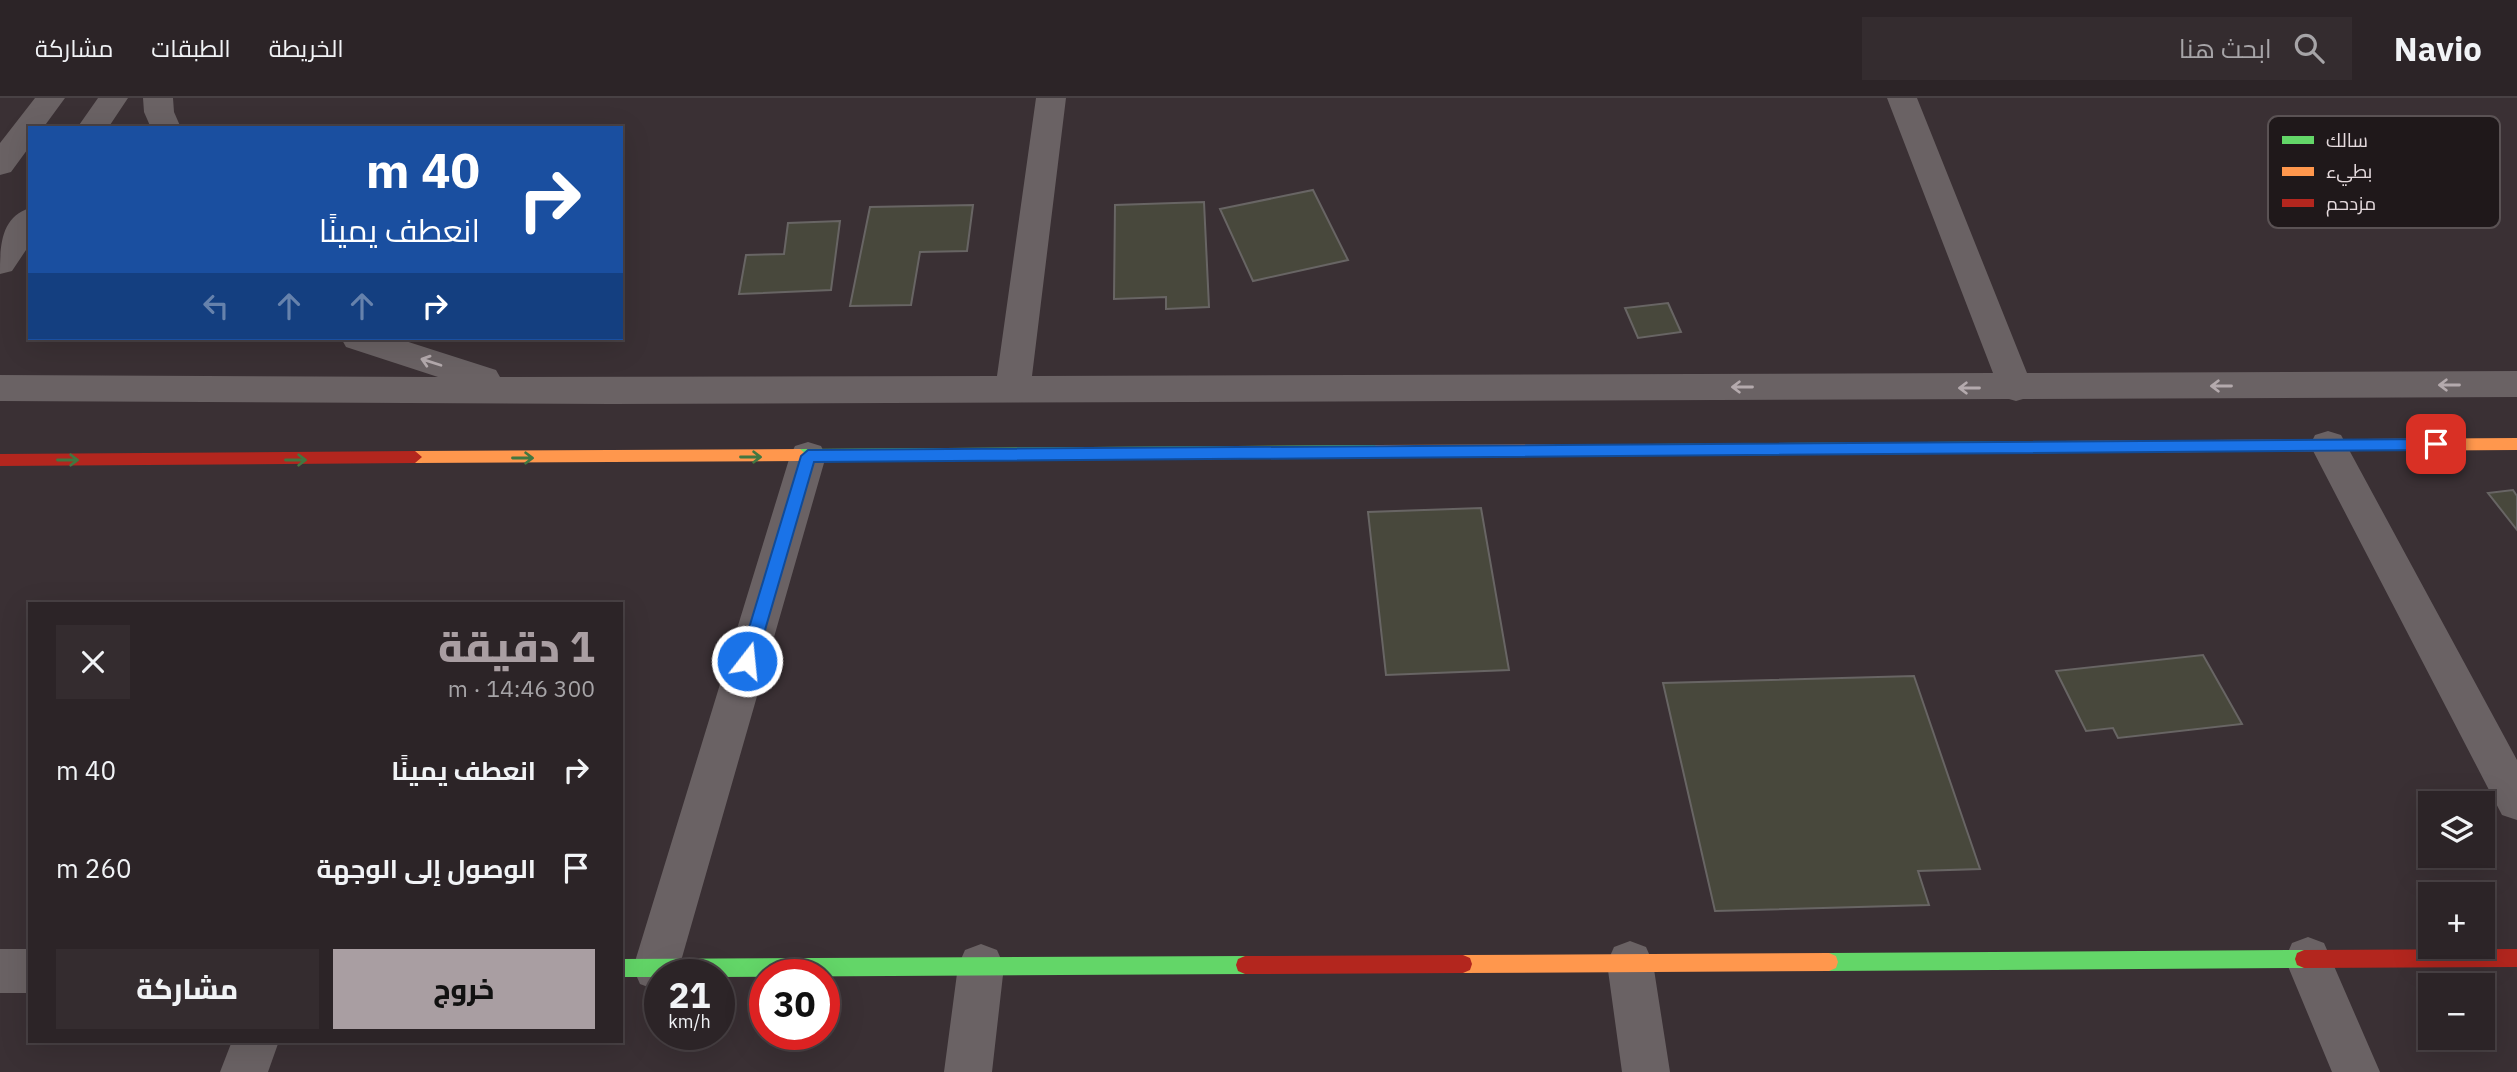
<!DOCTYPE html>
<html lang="ar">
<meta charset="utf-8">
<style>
:root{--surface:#2c2427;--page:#342c2f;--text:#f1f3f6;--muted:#a6a4a7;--line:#484144;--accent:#a99ea2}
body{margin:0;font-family:"IBM Plex Sans",Cairo,sans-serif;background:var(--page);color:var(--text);direction:rtl;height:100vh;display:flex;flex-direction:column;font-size:26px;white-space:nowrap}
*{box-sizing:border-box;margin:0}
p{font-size:23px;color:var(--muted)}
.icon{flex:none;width:38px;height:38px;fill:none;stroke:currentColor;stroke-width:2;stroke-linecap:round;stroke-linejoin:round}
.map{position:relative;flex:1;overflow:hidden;direction:ltr}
.details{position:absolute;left:28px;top:504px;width:595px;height:441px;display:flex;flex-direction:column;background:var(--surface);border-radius:0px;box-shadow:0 7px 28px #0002,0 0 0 2px var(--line);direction:rtl}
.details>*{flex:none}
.guide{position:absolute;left:28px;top:28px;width:595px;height:214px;border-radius:0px;box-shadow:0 7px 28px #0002,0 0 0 2px var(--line);direction:rtl;background:#1a4fa0;color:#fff;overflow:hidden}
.buttons{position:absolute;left:2418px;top:693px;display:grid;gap:14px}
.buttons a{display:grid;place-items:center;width:77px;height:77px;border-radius:0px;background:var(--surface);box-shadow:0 7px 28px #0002,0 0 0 2px var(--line);font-size:35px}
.speed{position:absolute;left:644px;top:861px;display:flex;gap:14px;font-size:35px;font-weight:700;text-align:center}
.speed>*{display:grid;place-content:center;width:91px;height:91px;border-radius:50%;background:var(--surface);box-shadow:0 7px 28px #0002,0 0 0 2px var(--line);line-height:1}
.speed small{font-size:18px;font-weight:400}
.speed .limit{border:10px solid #d22;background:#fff;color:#111}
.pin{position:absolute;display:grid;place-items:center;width:60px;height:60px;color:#fff;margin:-30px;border-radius:14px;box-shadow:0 4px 10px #0006}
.me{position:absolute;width:77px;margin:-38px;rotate:16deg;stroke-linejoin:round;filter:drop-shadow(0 0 5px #0008)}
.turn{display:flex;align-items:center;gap:24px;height:147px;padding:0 28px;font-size:32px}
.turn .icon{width:91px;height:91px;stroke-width:2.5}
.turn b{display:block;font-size:49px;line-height:60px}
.lanes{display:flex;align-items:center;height:66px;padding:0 28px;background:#0003;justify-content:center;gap:35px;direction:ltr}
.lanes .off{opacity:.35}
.round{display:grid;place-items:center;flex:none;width:74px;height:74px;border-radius:0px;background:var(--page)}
.overview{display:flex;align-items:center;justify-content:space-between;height:119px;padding:0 28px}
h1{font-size:42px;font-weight:800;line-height:52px;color:var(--accent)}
.primary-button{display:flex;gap:14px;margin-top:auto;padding:14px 28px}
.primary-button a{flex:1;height:80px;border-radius:0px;background:var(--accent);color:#111;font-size:28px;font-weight:800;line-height:80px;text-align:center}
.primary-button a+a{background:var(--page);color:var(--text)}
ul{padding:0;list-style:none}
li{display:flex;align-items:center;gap:21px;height:98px;padding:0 28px}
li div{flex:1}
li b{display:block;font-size:26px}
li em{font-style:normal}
header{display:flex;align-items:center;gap:42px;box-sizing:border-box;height:98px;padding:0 35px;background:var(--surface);border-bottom:2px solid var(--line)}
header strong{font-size:33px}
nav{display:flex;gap:38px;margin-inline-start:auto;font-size:24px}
.search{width:490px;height:63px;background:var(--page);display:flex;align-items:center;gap:18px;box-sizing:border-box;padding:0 24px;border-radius:0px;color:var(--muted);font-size:26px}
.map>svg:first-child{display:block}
.building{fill:#48483c;stroke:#686564;stroke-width:2}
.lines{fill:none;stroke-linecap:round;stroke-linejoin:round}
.street{fill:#6a6264;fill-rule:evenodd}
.fast{fill:#63d668;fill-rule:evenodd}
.slow{fill:#ff974d;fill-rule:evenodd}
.jam{fill:#b3261e;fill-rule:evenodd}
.oneway{stroke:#b4aaad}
.oneway2{stroke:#417741}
.route{fill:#1a73e8;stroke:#114b97;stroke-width:2}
.key{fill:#1f181a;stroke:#5a5254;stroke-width:2}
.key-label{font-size:19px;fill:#e5dadd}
</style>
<header>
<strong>Navio</strong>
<div class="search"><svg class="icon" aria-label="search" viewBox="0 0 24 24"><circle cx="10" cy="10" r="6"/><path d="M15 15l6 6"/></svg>ابحث هنا</div>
<nav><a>الخريطة</a><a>الطبقات</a><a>مشاركة</a></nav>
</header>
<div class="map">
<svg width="2517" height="974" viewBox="0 0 2517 974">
<rect width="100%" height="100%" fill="#3a3034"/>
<path class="building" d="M1313 92 1348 162 1253 183 1220 111Z
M1204 104 1209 209 1166 211V199L1114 201 1115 107Z
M973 107 967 153 920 154 911 207 850 208 870 109Z
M840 123 831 192 739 196 746 157 784 156 788 125Z
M1668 205 1681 234 1638 240 1625 210Z
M2513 392 2517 398V432L2488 395Z
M1481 410 1509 572 1386 577 1368 414Z
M2203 557 2242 626 2118 640 2113 630 2086 633 2056 573Z
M1914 578 1980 771 1918 773 1929 807 1715 813 1663 585Z"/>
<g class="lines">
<path class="street" d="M35 0H65L43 30H30V48L11 74 0 77V45Z
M98 0H128L108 30H77Z
M143 0H173L174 14 181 30H151L144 14Z
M1036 0H1066L1032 278 1993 275 1887 0H1917L2027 275 2517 273V299L2023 301 2016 303 2009 301 611 306 0 303V277L438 279 346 249 341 240H396L496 272 500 279 997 278Z
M30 110V146L12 173 0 176C0 150 0 119 30 110Z
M2328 333 2341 337 2517 662V722L2502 717 2310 347 2315 337Z
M808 344 821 348 826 358 679 870 676 877H660V891L656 892 640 886 633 870 790 358 795 348Z
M2308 839 2324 845 2380 974H2332L2285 861 2292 845Z
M1630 843 1646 849 1653 865 1670 974H1622L1607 865 1614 849Z
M981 846 997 852 1004 868 992 974H944L958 868 965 852Z
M0 851H30V895H0Z
M232 943H279L268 974H220Z"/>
<path class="fast" d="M2061 343 2068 349 2061 355 1649 358 1642 352 1649 346Z
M1376 347 1383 353 1376 359 800 363 793 357 800 351Z
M2304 852 2311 855 2313 861 2311 867 2304 870 1829 873 1822 870 1820 864 1822 858 1829 855Z
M1245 858 1252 861 1254 867 1252 873 1245 876 719 879 660 877V879H621V861Z"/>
<path class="slow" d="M2517 340V352L2061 355 2054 349 2061 343Z
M1649 346 1656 352 1649 358 1376 359 1369 353 1376 347Z
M800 351 807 357 800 363 415 365 408 359 415 353Z
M1829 855 1836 858 1838 864 1836 870 1829 873 1463 875 1456 872 1454 866 1456 860 1463 857Z"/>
<path class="jam" d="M415 353 422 359 415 365 0 368V356Z
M2517 851V869L2304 870 2297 867 2295 861 2297 855 2304 852Z
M1463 857 1470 860 1472 866 1470 872 1463 875 1245 876 1238 873 1236 867 1238 861 1245 858Z"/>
</g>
<defs><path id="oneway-shaft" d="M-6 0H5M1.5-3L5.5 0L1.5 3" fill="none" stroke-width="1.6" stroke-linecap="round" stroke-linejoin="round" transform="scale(1.75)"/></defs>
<g class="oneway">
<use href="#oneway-shaft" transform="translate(431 264) rotate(-162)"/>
<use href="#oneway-shaft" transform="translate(2449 287) rotate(180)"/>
<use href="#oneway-shaft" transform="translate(2221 288) rotate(180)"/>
<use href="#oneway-shaft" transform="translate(1742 289) rotate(-180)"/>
<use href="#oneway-shaft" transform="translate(1969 290) rotate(-180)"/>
</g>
<g class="oneway2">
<use href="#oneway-shaft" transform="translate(751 359)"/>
<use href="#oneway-shaft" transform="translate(523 360)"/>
<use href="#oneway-shaft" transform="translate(68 362)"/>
<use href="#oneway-shaft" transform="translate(296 362)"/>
</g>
<path class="route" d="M2436 341 2443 346 2436 352 814 364 756 563 753 568H742L739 563 801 358 808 352Z"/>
<rect x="2268" y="18" width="232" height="112" rx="10" class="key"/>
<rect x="2282" y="38" width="32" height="8" fill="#63d668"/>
<rect x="2282" y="69" width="32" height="9" fill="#ff974d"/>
<rect x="2282" y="101" width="32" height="8" fill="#b3261e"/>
<g class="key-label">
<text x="2326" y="49">سالك</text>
<text x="2326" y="80">بطيء</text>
<text x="2326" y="112">مزدحم</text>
</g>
</svg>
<div class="buttons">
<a><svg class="icon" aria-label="layers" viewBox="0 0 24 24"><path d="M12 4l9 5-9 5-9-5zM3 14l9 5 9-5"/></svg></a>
<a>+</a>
<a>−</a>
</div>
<div class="speed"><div>21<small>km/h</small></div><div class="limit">30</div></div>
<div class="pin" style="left:2436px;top:346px;background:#d93025"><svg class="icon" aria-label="arrive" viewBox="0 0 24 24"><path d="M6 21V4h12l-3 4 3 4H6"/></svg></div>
<svg class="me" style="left:747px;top:563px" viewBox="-20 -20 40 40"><circle r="17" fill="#1a73e8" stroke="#fff" stroke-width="3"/><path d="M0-11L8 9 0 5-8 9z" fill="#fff"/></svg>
<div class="guide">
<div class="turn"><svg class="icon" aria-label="right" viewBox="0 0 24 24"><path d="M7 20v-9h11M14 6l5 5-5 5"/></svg><div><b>40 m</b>انعطف يمينًا</div></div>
<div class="lanes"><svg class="icon off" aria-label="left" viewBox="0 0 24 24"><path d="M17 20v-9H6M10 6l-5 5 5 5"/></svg><svg class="icon off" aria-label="ahead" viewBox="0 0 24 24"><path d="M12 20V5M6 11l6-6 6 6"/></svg><svg class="icon off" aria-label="ahead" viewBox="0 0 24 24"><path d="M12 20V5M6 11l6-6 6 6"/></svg><svg class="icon" aria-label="right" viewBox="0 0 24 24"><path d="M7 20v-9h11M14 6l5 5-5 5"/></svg></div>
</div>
<section class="details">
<div class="overview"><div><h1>1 دقيقة</h1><p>300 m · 14:46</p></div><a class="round"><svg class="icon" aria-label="close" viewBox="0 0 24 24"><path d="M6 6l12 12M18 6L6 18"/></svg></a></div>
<ul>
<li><svg class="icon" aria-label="right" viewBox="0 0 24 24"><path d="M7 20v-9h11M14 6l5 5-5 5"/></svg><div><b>انعطف يمينًا</b></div><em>40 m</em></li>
<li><svg class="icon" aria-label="arrive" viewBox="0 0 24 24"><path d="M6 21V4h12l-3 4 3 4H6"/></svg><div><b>الوصول إلى الوجهة</b></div><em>260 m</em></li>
</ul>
<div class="primary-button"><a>خروج</a><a>مشاركة</a></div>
</section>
</div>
